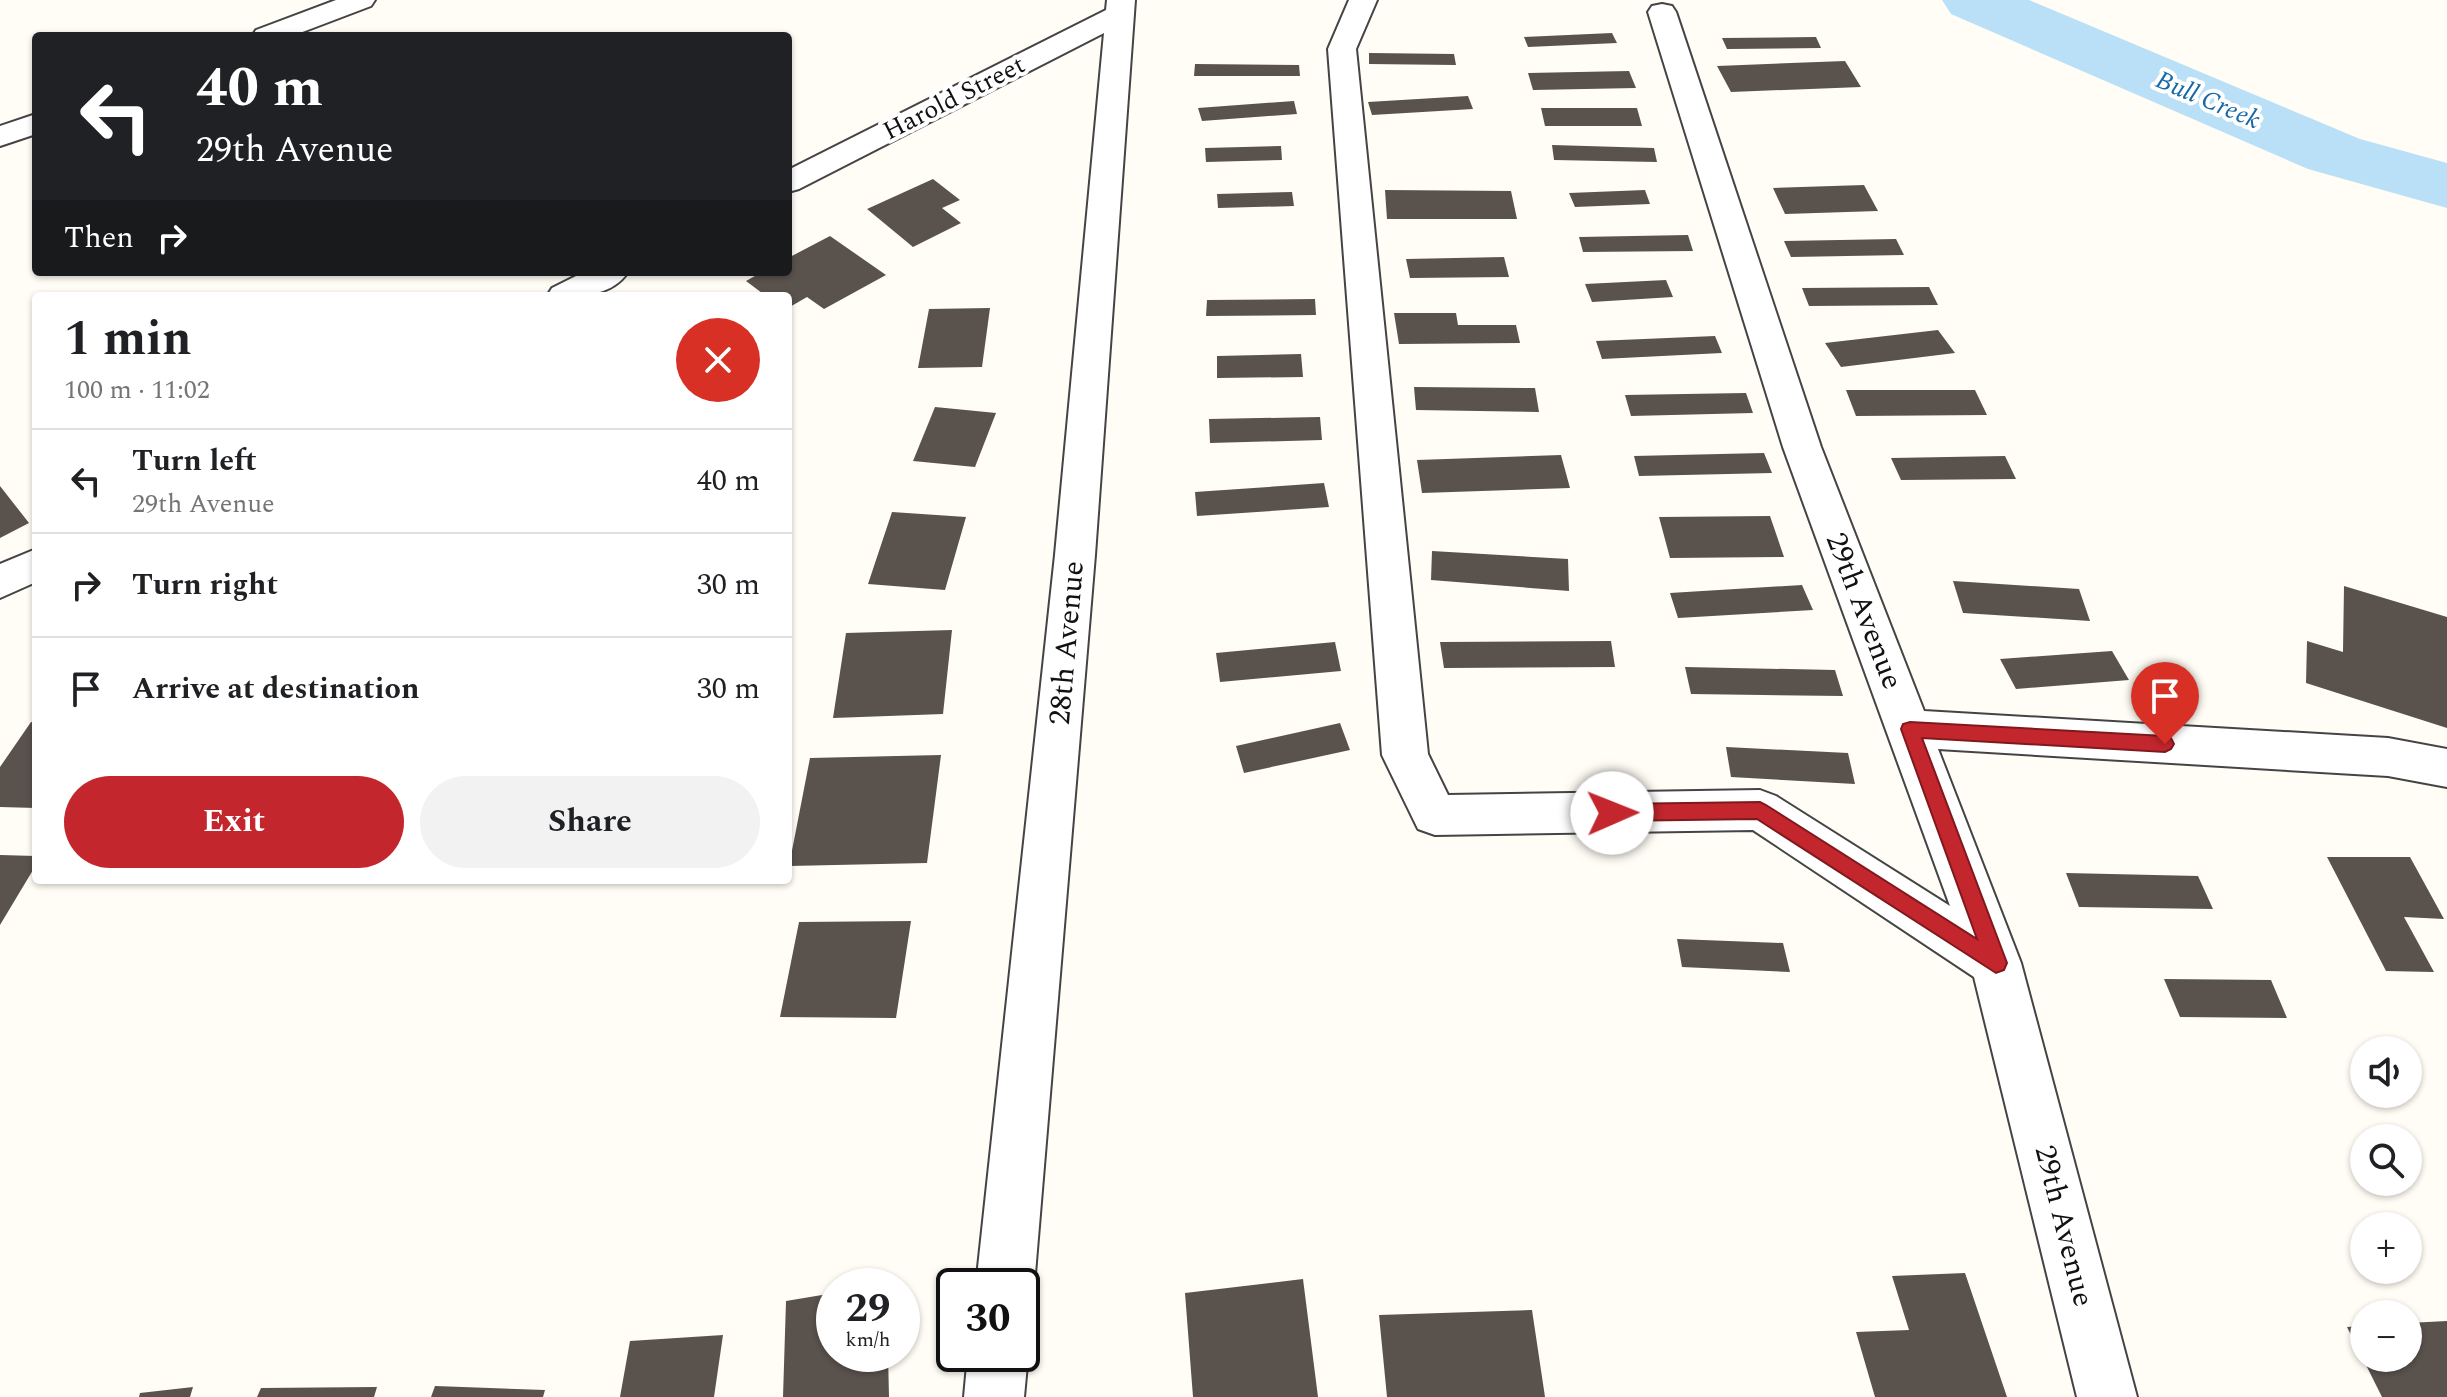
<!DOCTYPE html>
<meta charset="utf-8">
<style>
:root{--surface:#fff;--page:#f2f2f2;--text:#202124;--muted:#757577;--line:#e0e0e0;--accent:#c4262e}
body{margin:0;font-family:Spectral,serif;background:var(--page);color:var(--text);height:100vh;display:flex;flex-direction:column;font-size:30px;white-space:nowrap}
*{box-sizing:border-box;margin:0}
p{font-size:26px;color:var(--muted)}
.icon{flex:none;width:44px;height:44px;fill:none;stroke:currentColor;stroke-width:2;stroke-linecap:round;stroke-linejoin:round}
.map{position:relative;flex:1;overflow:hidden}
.details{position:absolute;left:32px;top:292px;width:760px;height:592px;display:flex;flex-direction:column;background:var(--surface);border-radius:8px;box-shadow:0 2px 6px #0004}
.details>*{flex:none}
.top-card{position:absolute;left:32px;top:32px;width:760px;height:244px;border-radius:8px;box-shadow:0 2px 6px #0004;background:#202124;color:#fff;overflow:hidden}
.fabs{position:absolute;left:2350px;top:1036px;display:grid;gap:16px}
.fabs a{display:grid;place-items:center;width:72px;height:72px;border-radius:50%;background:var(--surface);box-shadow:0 2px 6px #0004;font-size:40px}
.speed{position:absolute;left:816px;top:1268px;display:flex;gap:16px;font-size:40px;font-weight:700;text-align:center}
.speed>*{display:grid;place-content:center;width:104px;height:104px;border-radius:50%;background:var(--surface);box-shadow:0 2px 6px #0004;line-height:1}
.speed small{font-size:20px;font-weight:400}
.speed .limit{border:4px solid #111;border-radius:12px;background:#fff;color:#111}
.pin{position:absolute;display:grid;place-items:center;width:68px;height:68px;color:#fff;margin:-82px -34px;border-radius:50% 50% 50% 0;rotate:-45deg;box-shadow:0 0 8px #0007}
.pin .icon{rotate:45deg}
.me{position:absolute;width:88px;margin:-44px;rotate:89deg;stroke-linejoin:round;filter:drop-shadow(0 0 6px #0008)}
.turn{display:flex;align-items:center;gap:28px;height:168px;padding:0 32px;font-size:36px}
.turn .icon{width:104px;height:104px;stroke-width:2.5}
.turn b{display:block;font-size:56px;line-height:68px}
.then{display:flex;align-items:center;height:76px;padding:0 32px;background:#0003;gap:16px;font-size:30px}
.round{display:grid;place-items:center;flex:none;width:84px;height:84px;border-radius:42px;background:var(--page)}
.headline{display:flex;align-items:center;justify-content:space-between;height:136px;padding:0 32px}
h1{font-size:48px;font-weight:700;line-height:60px}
.action{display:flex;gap:16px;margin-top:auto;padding:16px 32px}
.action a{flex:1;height:92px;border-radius:48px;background:var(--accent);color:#fff;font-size:32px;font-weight:700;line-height:92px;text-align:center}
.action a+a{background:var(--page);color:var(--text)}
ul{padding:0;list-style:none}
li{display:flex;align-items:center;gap:24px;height:104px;padding:0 32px;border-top:2px solid var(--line)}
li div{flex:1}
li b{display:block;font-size:30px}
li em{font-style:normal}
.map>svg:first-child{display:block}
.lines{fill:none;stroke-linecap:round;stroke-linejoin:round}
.river{fill:#b9e0f7;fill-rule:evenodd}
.building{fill:#5a524d}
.street-casing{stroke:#444;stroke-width:4}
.street{fill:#fff;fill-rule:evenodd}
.route{fill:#c4262e;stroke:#7f191e;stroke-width:2}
.labels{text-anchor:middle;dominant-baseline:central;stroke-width:8;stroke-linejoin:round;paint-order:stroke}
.far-street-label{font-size:26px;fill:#111;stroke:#fff}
.far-water-label{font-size:26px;font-style:italic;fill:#1768a6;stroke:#fff}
.street-label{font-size:30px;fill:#111;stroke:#fff}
</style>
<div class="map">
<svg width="2447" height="1397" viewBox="0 0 2447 1397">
<rect width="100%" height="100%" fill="#fffdf5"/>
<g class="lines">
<path class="river" d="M1942 0H2029L2360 139 2447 163V208L2308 169 1951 14Z"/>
</g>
<path class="building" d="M1612 33 1617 43 1528 47 1524 37Z
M1816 37 1821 48 1727 49 1722 38Z
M1369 53 1454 54 1456 65 1369 64Z
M1845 61 1861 87 1731 92 1717 66Z
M1195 64 1299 65 1300 76H1194Z
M1629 71 1636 88 1533 90 1528 73Z
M1468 96 1473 109 1372 115 1368 102Z
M1294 101 1297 114 1202 121 1198 108Z
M1541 108H1637L1642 126H1545Z
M1552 145 1654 148 1657 162 1554 160Z
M1281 146 1282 160 1206 162 1205 148Z
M933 179 960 200 942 208 961 223 913 247 867 209Z
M1864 185 1878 211 1785 214 1773 188Z
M1385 190 1511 191 1517 219H1387Z
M1645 190 1650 204 1575 207 1569 193Z
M1292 192 1294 206 1218 208 1217 194Z
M1688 235 1693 251 1583 252 1579 237Z
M830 236 886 275 824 309 807 297 788 308V296H766L746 281 762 272H788V258Z
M1896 239 1904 255 1791 257 1784 241Z
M1504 257 1509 277 1410 278 1406 259Z
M1666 280 1673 297 1592 302 1585 284Z
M1929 287 1938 305 1809 306 1802 288Z
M1315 299 1316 315 1206 316 1207 300Z
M990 308 982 367 918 368 929 309Z
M1394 313H1456L1458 325H1516L1520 343 1399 344Z
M1938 330 1955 353 1841 367 1825 343Z
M1715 336 1722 353 1602 359 1596 341Z
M1301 354 1303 377 1217 378V356Z
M1414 387 1535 388 1539 412 1416 410Z
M1846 390H1975L1987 415 1856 416Z
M1746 393 1753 413 1631 416 1625 395Z
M935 407 996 413 975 467 913 461Z
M1320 417 1322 440 1210 443 1209 419Z
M1764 453 1772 473 1639 476 1634 456Z
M1561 455 1570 488 1422 493 1417 460Z
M2005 456 2016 479 1901 480 1891 458Z
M1324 483 1329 507 1197 516 1195 492Z
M0 486 29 523 0 538Z
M892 512 966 517 945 590 868 584Z
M1770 516 1784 557 1670 558 1659 517Z
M1432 551 1568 559 1569 591 1431 580Z
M1953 581 2079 589 2090 621 1963 613Z
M1802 585 1813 610 1678 618 1670 593Z
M2344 586 2447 617V728L2306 683 2307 641 2343 652Z
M952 630 943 714 833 718 846 633Z
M1611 641 1615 667 1444 668 1440 642Z
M1335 642 1341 671 1220 682 1216 653Z
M2112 651 2129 680 2016 689 2000 659Z
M1685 667 1835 670 1843 696 1691 694Z
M31 722H36V808L0 807V767Z
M1340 723 1350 750 1244 773 1236 746Z
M1726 747 1848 753 1855 784 1731 777Z
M941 755 927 863 789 866 810 758Z
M0 855 36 856V865L0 925Z
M2327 857H2410L2444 919 2404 917 2434 972 2386 971Z
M2066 873 2198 876 2213 909 2079 907Z
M911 921 896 1018 780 1017 799 922Z
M1677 939 1783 943 1790 972 1682 967Z
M2164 979 2271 980 2287 1018 2180 1017Z
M1965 1273 2007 1397H1875L1856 1332 1909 1330 1892 1276Z
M1303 1279 1318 1397H1193L1185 1293Z
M834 1293V1354H888L889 1397H783L786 1301Z
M1532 1310 1545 1397H1387L1379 1315Z
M2447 1321V1397H2382L2347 1327 2364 1326V1358H2408V1323Z
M723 1335 714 1397H620L630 1341Z
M435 1386 545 1390 543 1397H431Z
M193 1387 190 1397H139L140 1393Z
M377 1387 374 1397H257L261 1388Z"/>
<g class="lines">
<g class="street-casing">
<path id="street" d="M336 0H375L371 6 292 36H252L256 30Z
M1107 0H1135L1134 14 1095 555 1034 1286 1022 1308V1286H976L1055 555 1104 33 799 189 788 192V170L1106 10Z
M1349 0H1377L1356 49 1428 754 1448 795 1760 790 1776 796 1950 906 1783 447 1648 12 1652 6 1662 4 1672 6 1676 12 1821 447 1924 711 2388 738 2447 749V787L2388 776 1938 749 2021 963 2137 1397H2077L1974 977 1753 830 1435 835 1418 829 1382 755 1328 49Z
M36 114V134L0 146V126Z
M584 272H628C610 299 575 296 547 296L552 288Z
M36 549V582L0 598V564Z
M1022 1340 1028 1354 1024 1397H964L968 1354H1022Z"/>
</g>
<use href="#street" class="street"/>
</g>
<path class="route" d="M1910 722 2165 736 2171 738 2174 744 2171 749 2165 752 1922 738 2007 963 2004 970 1996 973 1757 819 1612 821 1605 818 1602 813 1605 807 1612 804 1760 802 1766 805 1977 939 1901 729 1903 724Z"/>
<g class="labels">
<g class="far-street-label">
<text transform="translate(954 98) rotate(-27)">Harold Street</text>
</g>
<g class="far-water-label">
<text transform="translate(2208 100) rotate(23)">Bull Creek</text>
</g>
<g class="street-label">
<text transform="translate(1864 611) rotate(69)">29th Avenue</text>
<text transform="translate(1067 643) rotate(-85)">28th Avenue</text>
<text transform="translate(2064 1226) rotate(76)">29th Avenue</text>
</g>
</g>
</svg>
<div class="fabs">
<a><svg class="icon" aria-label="sound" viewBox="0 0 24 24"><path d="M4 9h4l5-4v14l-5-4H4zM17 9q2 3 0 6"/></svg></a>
<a><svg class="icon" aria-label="search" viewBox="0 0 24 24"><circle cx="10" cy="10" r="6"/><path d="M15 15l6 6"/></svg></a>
<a>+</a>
<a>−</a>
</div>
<div class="speed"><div>29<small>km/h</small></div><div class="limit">30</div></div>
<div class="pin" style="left:2165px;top:744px;background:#d93025"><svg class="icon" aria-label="arrive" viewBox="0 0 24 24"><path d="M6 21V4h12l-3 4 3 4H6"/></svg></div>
<svg class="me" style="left:1612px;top:813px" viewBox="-20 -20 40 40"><circle r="19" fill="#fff"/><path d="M0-13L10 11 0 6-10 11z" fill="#c4262e"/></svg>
<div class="top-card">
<div class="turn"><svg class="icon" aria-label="left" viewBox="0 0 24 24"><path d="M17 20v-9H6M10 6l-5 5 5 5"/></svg><div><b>40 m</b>29th Avenue</div></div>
<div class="then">Then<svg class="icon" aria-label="right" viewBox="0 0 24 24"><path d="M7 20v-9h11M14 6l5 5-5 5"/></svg></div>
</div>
<section class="details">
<div class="headline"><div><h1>1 min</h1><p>100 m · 11:02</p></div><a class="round" style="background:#d93025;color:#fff"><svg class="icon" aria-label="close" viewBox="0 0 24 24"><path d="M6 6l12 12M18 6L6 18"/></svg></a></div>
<ul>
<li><svg class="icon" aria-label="left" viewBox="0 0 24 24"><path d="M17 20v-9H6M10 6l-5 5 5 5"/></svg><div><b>Turn left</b><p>29th Avenue</p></div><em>40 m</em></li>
<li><svg class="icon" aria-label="right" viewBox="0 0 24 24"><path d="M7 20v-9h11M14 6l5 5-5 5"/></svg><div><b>Turn right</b></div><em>30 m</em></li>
<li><svg class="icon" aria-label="arrive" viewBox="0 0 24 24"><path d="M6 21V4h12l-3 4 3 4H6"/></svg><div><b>Arrive at destination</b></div><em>30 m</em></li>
</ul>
<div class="action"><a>Exit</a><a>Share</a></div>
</section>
</div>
